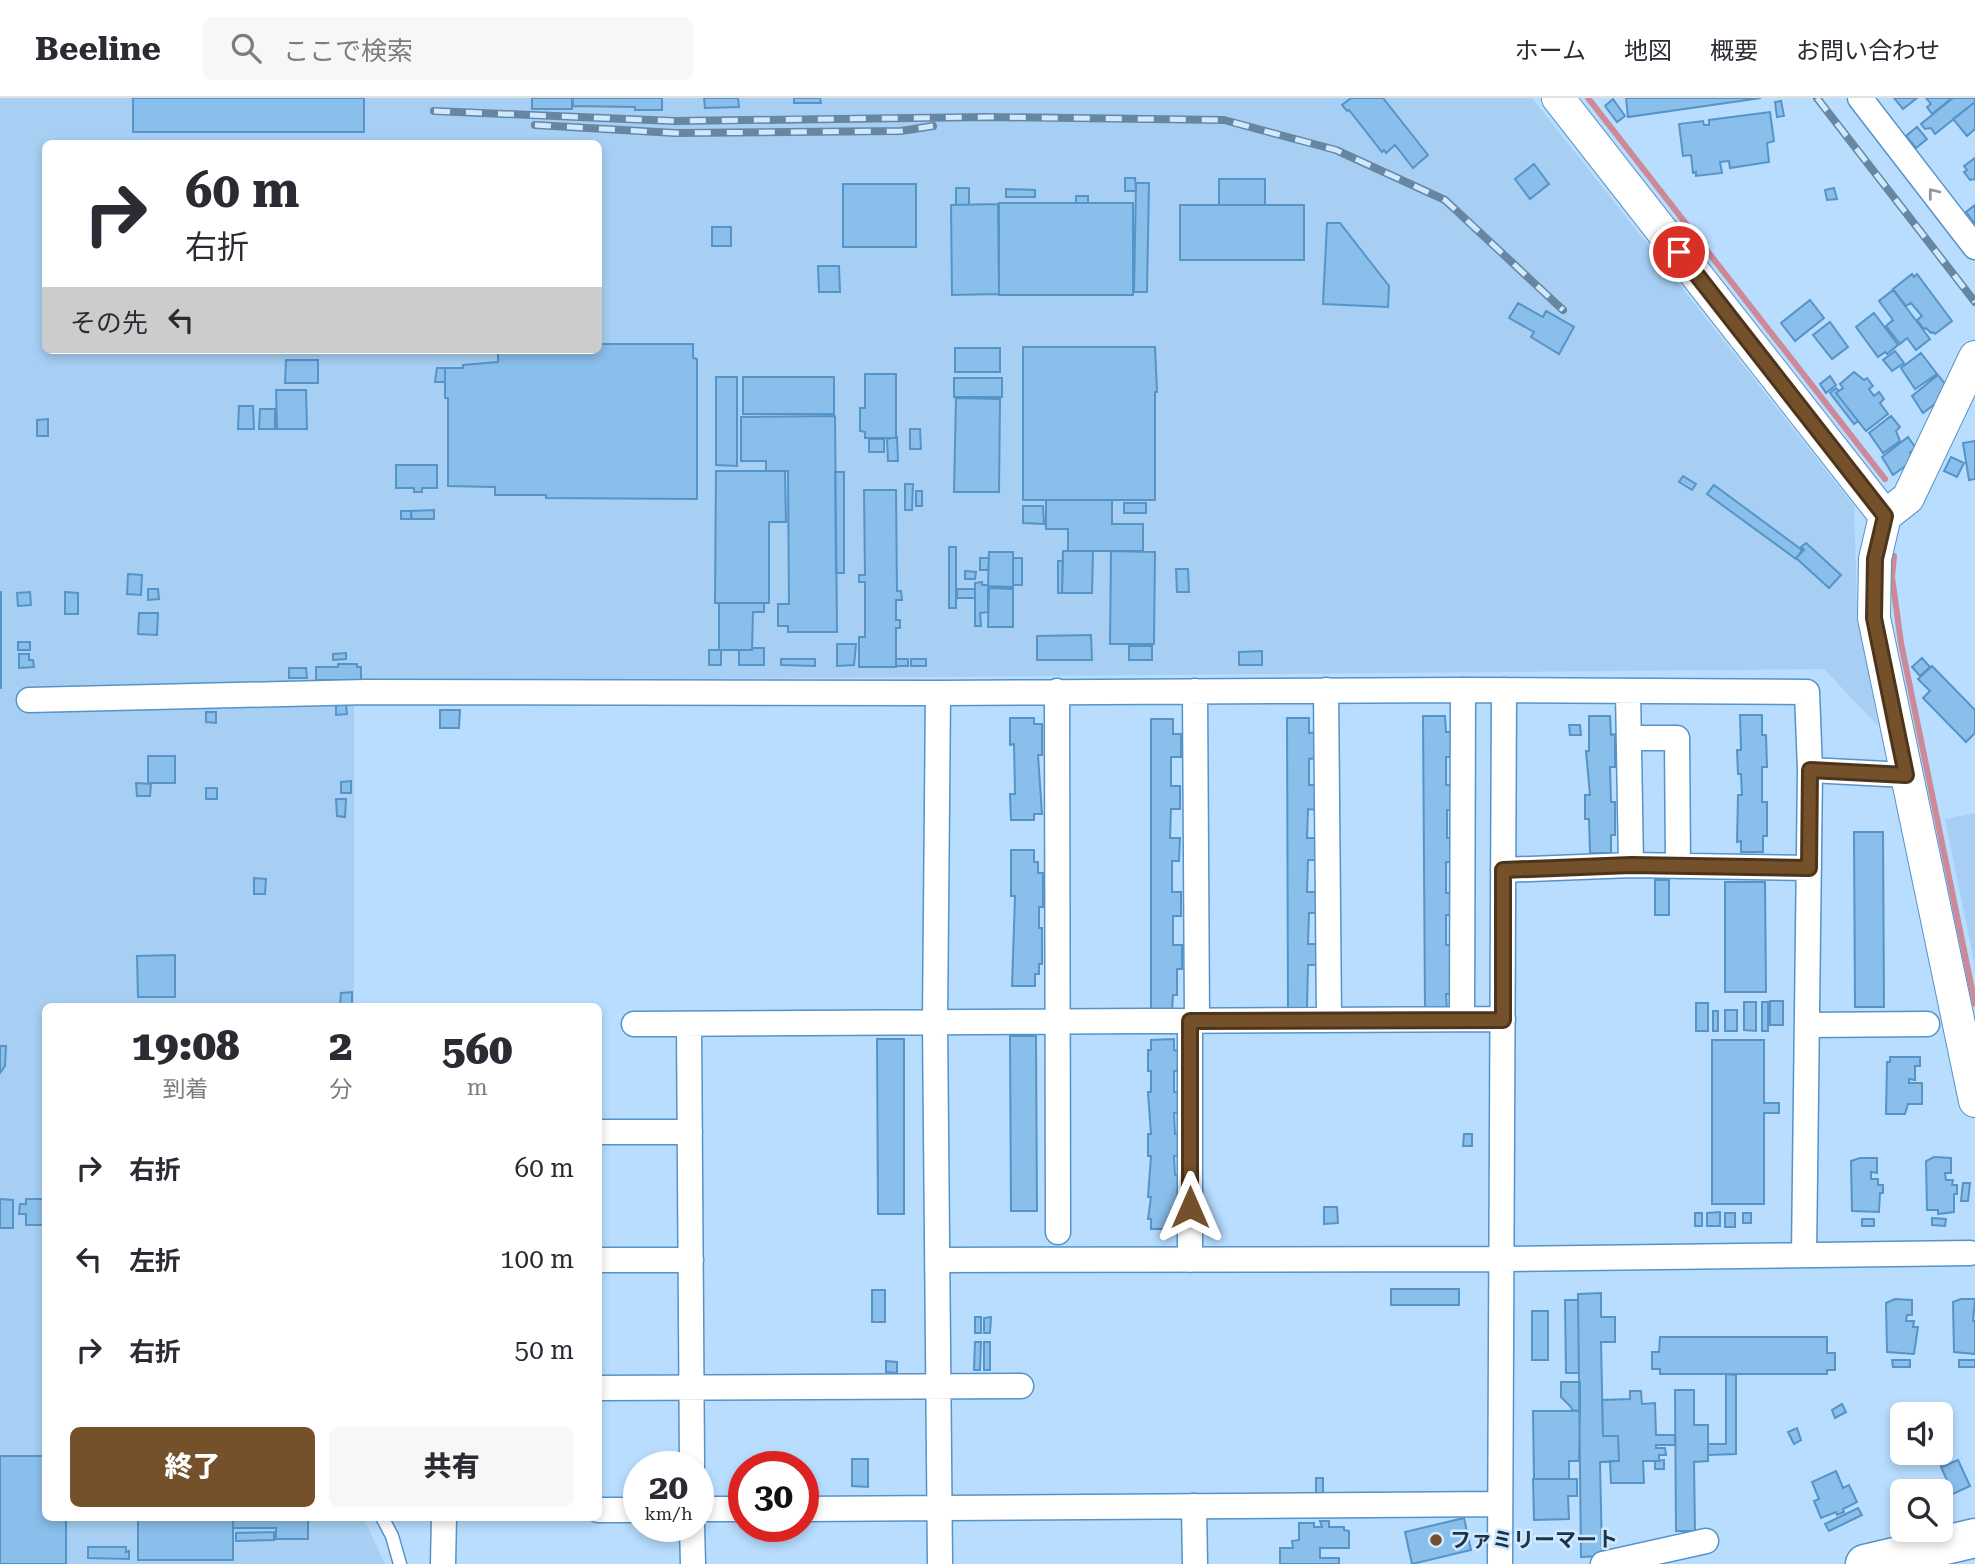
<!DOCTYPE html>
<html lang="ja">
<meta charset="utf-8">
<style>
:root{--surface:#fff;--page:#f7f7f7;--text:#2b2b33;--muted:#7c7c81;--line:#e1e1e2;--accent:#75512b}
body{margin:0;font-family:"Roboto Serif","Noto Sans JP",serif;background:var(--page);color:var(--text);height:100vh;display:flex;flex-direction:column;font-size:26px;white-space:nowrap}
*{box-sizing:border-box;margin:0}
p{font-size:23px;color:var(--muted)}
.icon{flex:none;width:38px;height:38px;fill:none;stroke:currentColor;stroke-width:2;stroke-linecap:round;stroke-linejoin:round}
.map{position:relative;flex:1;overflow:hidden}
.details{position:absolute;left:42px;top:905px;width:560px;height:518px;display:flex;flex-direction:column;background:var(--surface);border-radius:10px;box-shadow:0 4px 10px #0003}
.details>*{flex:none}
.hud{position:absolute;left:42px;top:42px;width:560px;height:214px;border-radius:10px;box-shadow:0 4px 10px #0003;background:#fff;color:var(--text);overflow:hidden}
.buttons{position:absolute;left:1890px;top:1304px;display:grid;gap:14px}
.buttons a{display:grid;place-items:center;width:63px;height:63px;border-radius:10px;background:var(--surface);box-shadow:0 4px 10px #0003;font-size:35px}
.speed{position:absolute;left:623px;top:1353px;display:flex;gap:14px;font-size:35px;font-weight:700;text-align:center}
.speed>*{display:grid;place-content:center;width:91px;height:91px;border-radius:50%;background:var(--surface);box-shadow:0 4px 10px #0003;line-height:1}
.speed small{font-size:18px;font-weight:400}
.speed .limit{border:10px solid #d22;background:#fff;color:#111}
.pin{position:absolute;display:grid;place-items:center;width:60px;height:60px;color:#fff;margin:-30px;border:4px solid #fff;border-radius:50%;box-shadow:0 2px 7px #0007}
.me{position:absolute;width:77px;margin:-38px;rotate:0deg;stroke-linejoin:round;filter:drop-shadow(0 0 5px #0008)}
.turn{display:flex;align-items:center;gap:24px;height:147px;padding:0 28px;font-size:32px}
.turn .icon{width:91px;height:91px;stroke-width:2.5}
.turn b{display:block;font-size:49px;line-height:60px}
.then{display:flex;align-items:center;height:66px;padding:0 28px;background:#0003;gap:14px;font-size:26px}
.eta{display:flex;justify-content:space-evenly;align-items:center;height:119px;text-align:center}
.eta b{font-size:42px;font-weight:800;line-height:49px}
.button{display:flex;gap:14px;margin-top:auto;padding:14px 28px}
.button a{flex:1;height:80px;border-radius:10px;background:var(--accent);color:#fff;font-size:28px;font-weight:800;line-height:80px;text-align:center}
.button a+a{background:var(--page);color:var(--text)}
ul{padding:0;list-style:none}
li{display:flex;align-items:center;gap:21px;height:91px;padding:0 28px}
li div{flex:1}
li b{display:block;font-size:26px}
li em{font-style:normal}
header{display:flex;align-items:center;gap:42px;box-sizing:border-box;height:98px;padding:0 35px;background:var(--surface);border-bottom:2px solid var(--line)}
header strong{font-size:33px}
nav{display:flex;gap:38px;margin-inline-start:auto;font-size:24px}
.search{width:490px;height:63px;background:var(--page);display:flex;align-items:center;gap:18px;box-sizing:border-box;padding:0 24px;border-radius:10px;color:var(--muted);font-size:26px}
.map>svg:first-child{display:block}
.built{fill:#a6cff3;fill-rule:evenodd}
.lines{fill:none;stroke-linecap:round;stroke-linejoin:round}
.stream{stroke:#cc8997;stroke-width:6}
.building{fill:#8abeeb;stroke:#5694c8;stroke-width:2}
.service-casing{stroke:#5693c7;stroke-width:15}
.minor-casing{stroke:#5693c7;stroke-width:27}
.tertiary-casing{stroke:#5693c7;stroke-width:34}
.primary-casing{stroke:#5693c7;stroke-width:41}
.service{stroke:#fff;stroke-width:12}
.minor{stroke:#fff;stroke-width:24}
.tertiary{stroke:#fff;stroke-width:32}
.primary{stroke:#fff;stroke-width:38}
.rail-casing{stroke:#6786a2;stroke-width:8}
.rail{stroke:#d0e9ff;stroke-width:5;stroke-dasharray:16;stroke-linecap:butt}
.oneway{stroke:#8c9aa4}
.route-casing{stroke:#4c351c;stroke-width:18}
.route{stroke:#75512b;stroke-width:12}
.poi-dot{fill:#75512b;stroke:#d0e9ff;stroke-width:2.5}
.labels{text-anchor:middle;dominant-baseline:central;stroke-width:5;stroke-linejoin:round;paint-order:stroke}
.poi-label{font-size:21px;font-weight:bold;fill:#1a344a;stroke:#d0e9ff;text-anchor:start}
</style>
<header>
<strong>Beeline</strong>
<div class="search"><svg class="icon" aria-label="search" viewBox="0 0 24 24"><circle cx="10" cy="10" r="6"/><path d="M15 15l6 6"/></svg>ここで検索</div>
<nav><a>ホーム</a><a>地図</a><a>概要</a><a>お問い合わせ</a></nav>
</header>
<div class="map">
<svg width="1975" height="1466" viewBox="0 0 1975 1466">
<rect width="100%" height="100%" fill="#b8ddfe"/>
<path class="built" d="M0 0H1532L1854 408 1857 509 1878 628 1824 571 354 584V908H46V1419H363L385 1466H0ZM46 46H598V252H46Z
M1975 715V868L1945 721Z"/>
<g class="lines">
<path class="stream" d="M1588 0 1885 381
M1894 458 1892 479 1901 545 1975 906"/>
</g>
<path class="building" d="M133 0H364V34H133Z
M532 0H572V11H532Z
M573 0H662V12H635V9L573 8Z
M704 0H738L739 9 705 10Z
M794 0H820L821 5H794Z
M1351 0H1383L1428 57 1413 70 1395 47 1386 55 1384 52 1382 54 1349 12 1347 13 1342 7Z
M1626 0H1761L1628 19Z
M1894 0H1917L1903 11Z
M1926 0H1952L1932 16 1927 9 1931 6Z
M1953 0H1975V4L1935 36 1931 30 1925 31 1921 26Z
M1613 1 1625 18 1617 24 1605 8Z
M1781 3 1784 18 1777 19 1775 4Z
M1975 4V31L1967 38 1953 21Z
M1770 14 1774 43 1767 45 1769 64 1730 70 1729 63 1720 64 1722 75 1696 78V74L1693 75 1691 57 1683 58 1679 26 1703 23 1704 27H1709V22Z
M1917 29 1927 41 1916 50 1906 38Z
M1975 60V81L1970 82 1964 74 1967 72 1964 68Z
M1534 66 1549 86 1530 101 1515 81Z
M1125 80H1135L1136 93H1125Z
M1219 81H1265V107H1219Z
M1136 85H1149L1147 194H1134Z
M843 86H916V149H843Z
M956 90H969V107H956Z
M1834 90 1837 101 1827 102 1825 92Z
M1006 91 1035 92V99H1006Z
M1076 98H1088V105H1076Z
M999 105H1133V197H999Z
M998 106 999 196 952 197 951 107Z
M1180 107H1304V162H1180Z
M1975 107V126L1966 114Z
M1327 125H1340L1389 188 1388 209 1323 206Z
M712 129H731V148H712Z
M818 168H839L840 194H819Z
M1912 176 1914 179 1917 176 1952 223 1935 236 1933 234 1931 235 1926 230 1924 231 1917 222 1922 218 1911 205 1906 208 1893 191Z
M1893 192 1930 241 1916 252 1907 240 1900 246 1886 228 1893 222 1879 203Z
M1810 202 1824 220 1795 243 1781 225Z
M1518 205 1543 219 1546 213 1574 229 1559 256 1531 239 1534 234 1509 220Z
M1874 215 1898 247 1887 256 1885 254 1878 259 1856 229Z
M1830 224 1848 249 1832 261 1813 237Z
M598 246H693V260L697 261V401L546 400V397H495V389L448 388V300H445V270H463V267L498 264V252H598Z
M1023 249H1155L1157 294H1155V402H1023Z
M955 250H1000V274H955Z
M1895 253 1904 265 1892 273 1883 262Z
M1921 255 1937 276 1915 291 1901 270Z
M286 262H318V285H285Z
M437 270H445V284H435Z
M1854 274 1864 282 1867 280 1873 288 1869 291 1874 298 1879 294 1884 301 1880 305 1888 316 1866 333 1836 295 1843 290 1840 286Z
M865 276H896V340H865V334L860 333V310H865Z
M1938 277 1946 287 1944 299 1923 315 1912 298Z
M1830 278 1836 287 1826 295 1820 286Z
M716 279H737V368L716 367Z
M743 279H834V316H743Z
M954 280H1002V299H954Z
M1836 290 1839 293 1836 295 1858 323 1854 326 1830 295Z
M276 292H306L307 331H277Z
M956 300 1000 301 999 394H954Z
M239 308H253L254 331H238Z
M260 311H275V331H259Z
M835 318 837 534H788V528H778V506H789L788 373H766V363H741V319Z
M1891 318 1900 329 1896 333 1900 343 1883 355 1869 335Z
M48 321V338H37V322Z
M910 331H920L921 351H910Z
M897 339 898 363H888L887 341Z
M1908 339 1916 350 1910 355 1915 361 1893 377 1882 359Z
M869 341H884V354H869Z
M1975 343V381L1969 382 1963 345Z
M1951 359 1964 365 1957 379 1944 373Z
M396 367H437V390H422V394H414V390H396Z
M716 373H785L786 424H769V505H715Z
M835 374H844V475H836Z
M1683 378 1696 386 1692 392 1679 384Z
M905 386H913L912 412H905Z
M1714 387 1802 452 1796 461 1707 396Z
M864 392H896L897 493H901L902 502H896V522H900V530H896V569H859V539H865V484H859V477H865Z
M916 393H922V408H916Z
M1046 402H1112V426H1143V453H1068V431H1046Z
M1124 405H1146V415H1124Z
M1023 408H1043L1044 426 1023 425Z
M434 412V421H412L411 413Z
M401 413H411V421H401Z
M1806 445 1841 477 1829 490 1796 460 1804 452 1801 449Z
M949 449H956V510H949Z
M1063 453H1093L1092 495H1062Z
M1111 453 1155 454 1154 546H1110Z
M989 454H1013V489L988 488Z
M980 460H989L988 472H980Z
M1013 460H1022V487H1013Z
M1058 463H1063L1062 495H1058Z
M1176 471H1188L1189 494H1177Z
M965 473 976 474 975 481H965Z
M128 476 142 477 141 497 127 496Z
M982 484V487H988V514L980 515 981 528H975V485Z
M989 490 1013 491V529H988Z
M148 491H158L159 501 148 502Z
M957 491H975V500H957Z
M0 494H1V590H0Z
M30 494 31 507 18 508 17 495Z
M65 494 78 495V516H65Z
M719 505H764V514H753L752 552H719Z
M139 515H158L157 537 138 536Z
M1091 537 1092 562H1037V538Z
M18 544H30V552H18Z
M837 546H856L854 567 837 568Z
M1129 548H1152V562H1129Z
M753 550H764V567H739V552H752Z
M709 552H721V567H709Z
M1262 553V567H1239V554Z
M346 555V561L333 562V556Z
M19 556H29V562H33L34 569 19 570Z
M1922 560 1930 569 1920 578 1912 569Z
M781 561H815V568L781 567Z
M896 561H908V568H896Z
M911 561H926V568H911Z
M338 566H357V569H361V582H316V569H338Z
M1932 568 1975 612V635L1966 644 1923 600 1930 593 1918 581Z
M289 570H306L307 580H289Z
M336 606H346L347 616 336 617Z
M440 612H460L459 630H440Z
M206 614H216V625L206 624Z
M1740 617H1762V637H1766L1767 669H1762V704H1767V738H1763V754H1741V743L1737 744 1738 697H1742L1741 676H1738L1737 652H1741Z
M1423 618H1445L1446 634H1454V659H1446V687H1455V712H1447V740H1454V764H1446V795H1454V817H1446V847H1454L1451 896H1446L1447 911H1425Z
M1589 618H1610L1611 637 1615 636V669H1610L1611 704H1615V737H1611V755H1590L1589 721H1585V697H1590L1586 653H1589Z
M1010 620H1034V626H1042V657H1038L1042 716H1034V722H1011L1010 696H1015L1014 646 1010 647Z
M1287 620H1309V635L1317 634V660L1309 661V687H1317V712L1308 711 1307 740H1317L1316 762H1308L1307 794H1316V815H1309L1308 846H1317L1316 867H1308L1307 910 1288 911Z
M1151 621H1173V636H1181V659H1171V688H1180V711H1171L1170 740H1180L1179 763H1172V794H1181V818H1173V847H1182V871H1177V897H1173L1172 912H1151Z
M1569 627H1580L1581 637H1570Z
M148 658H175V685H148Z
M351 683V695H341V684Z
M136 685 151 686 150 698H137Z
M206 690H217V701H206Z
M336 701H346L345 719 337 718Z
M1854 734H1883L1884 909H1855Z
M1011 752H1034V764H1038V775H1043V809H1039V830H1042V866H1039V876H1035V888H1012L1015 798H1011Z
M254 780 266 781 265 796H254Z
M1655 782H1669V817H1655Z
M1725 784H1765L1766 894H1725Z
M175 857V899H138L137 858Z
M352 894V908H340L341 895Z
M1770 903H1783V927H1770Z
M1744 904H1756V933L1744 932Z
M1762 904H1768V933H1762Z
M1696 905H1708V933H1696Z
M1725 912H1737V933H1725Z
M1713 913H1718V933H1713Z
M1010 938H1036L1037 1113H1011Z
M877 941H904V1116H878Z
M1174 941V952L1182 953V973H1174V994H1182V1015H1174L1175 1036H1182L1183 1058H1174L1175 1077 1182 1078 1178 1121H1175V1131H1151V1121H1148L1151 1099H1148L1151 1058H1148V1036H1151L1148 994H1151V973H1148V952H1151V942Z
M1712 942H1764V1005H1779V1015H1764V1106H1712Z
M0 948H6L5 968 0 975Z
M1890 959H1920V968H1915V982L1909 981V985H1922V1006H1908L1905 1016H1886L1887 964H1890Z
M1464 1036H1472V1048H1463Z
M1934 1059 1951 1060V1075H1945L1946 1082H1953L1952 1087H1957V1096H1954V1114L1938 1116V1112H1927L1926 1063Z
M1860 1060H1877V1075L1871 1074V1081H1878V1087H1883V1095H1880L1879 1114 1852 1113 1851 1063Z
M1963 1085H1970L1968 1103H1961Z
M0 1101 13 1102V1130H0Z
M26 1101H46V1127H26V1116H19L20 1106H26Z
M1324 1109H1337L1338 1125 1324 1126Z
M1720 1114V1128H1707V1115Z
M1695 1115H1702V1128H1695Z
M1725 1115H1735V1129H1725Z
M1743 1115H1751V1125H1743Z
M1932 1120 1946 1121 1945 1128 1932 1127Z
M1862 1121H1874V1128H1862Z
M1391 1191H1459V1207H1391Z
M872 1192H885V1224H872Z
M1601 1195V1219H1615V1244H1601L1603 1338H1618L1619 1363 1600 1364 1602 1458 1581 1459 1578 1196Z
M1895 1201 1912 1202V1217H1907L1906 1223H1914L1913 1229H1918L1914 1256 1887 1254 1886 1205Z
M1961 1201H1975L1973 1223H1975V1256L1954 1254 1953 1204Z
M1565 1202H1578L1579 1275H1566Z
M1532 1213H1548V1262H1532Z
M975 1219H981V1235H975Z
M991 1219 990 1235H984V1220Z
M1660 1239H1827V1255H1835V1272H1827V1276H1660V1271H1652V1254H1659Z
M975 1244H981L980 1272H974Z
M984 1244H990V1272H984Z
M1892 1262H1910V1269H1893Z
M1959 1262H1975V1269H1959Z
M886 1263 897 1264V1275L886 1274Z
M1726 1276 1736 1277V1356L1708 1357V1346H1726Z
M1561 1284H1580V1313L1572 1312 1571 1309 1561 1299Z
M1675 1292H1694V1327H1708V1363L1694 1364 1695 1433H1676Z
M1630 1293H1641L1642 1306 1655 1305 1656 1337H1675V1347H1656V1350H1665L1666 1357H1659V1363H1643L1644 1385H1611L1610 1363H1619L1618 1338H1603L1602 1302 1630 1301Z
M1842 1306 1846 1314 1835 1320 1832 1312Z
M1533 1313H1580L1579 1363H1569V1381H1534Z
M1797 1330 1801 1342 1794 1346 1788 1334Z
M1941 1354 1947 1367 1942 1369 1935 1355Z
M0 1358H46V1419H66V1466H0Z
M852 1361H868V1389L852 1388Z
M1664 1362V1371H1655V1363Z
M1958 1362 1970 1388 1953 1396 1941 1369Z
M1836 1373 1843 1390 1849 1387 1857 1404 1843 1411 1844 1414 1837 1417 1836 1414 1821 1420 1814 1403 1819 1401 1812 1384Z
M1316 1380H1323V1395H1316Z
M1533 1381H1577V1398H1568L1569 1421 1534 1422Z
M1858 1410 1862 1417 1829 1433 1825 1426Z
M138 1419H233V1462H138Z
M233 1419H308V1441H276V1430H233Z
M1464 1420 1471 1452 1412 1466 1405 1434Z
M1320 1423H1329V1429H1344V1432L1349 1433V1450H1320V1460H1339V1466H1280V1450H1293L1292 1443 1299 1442V1425H1314V1429H1322Z
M274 1434V1442L236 1443V1435Z
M88 1449H126V1454L129 1453V1461L88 1460Z"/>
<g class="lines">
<g class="service-casing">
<path id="service" d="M382 1419 392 1438 400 1466"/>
</g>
<g class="minor-casing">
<path id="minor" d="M1860 0 1975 149
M1326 592 1329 922
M1057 593 1058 1134
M1195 593 1197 923
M1628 593 1631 767
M938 595 935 924 940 1466
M29 602 366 594 938 595 1463 592 1807 594 1810 672 1804 1157
M1629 640H1677L1678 768
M1810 672 1906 677
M1503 772 1631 767 1809 770
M1462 921 1463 592
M1190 923V1162
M634 926 1503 921
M689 926 692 1368
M1807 927 1927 926
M598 1034H690
M598 1162H691
M938 1162 1502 1161 1970 1155
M598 1290 1021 1288
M1194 1408 1195 1466
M698 1411H744
M803 1411 1500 1406
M598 1412H639
M692 1428 693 1466
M443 1466 444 1419
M1500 1466 1504 592
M1603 1466 1706 1443"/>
</g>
<g class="tertiary-casing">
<path id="tertiary" d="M1558 0 1885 418
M1975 259 1908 400 1885 418 1875 461 1874 520 1975 1003"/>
</g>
<g class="primary-casing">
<path id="primary" d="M1865 1466 1975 1440"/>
</g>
<use href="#service" class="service"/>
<use href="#minor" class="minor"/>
<use href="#tertiary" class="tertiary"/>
<use href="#primary" class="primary"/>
<g class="rail-casing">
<path id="rail" d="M1817 0 1975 204
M434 13 674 23 988 19 1224 22 1336 52 1445 102 1563 212
M535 27 675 35 901 33 933 28"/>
</g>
<use href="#rail" class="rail"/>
</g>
<defs><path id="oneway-chevron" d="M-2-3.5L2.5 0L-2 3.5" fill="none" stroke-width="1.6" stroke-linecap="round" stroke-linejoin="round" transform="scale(1.75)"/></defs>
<use class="oneway" href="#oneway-chevron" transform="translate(1933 95) rotate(-128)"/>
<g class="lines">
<g class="route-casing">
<path id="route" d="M1190 1109V923L1503 922V772L1631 767 1809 770 1810 672 1906 677 1874 520 1875 461 1885 418 1679 154"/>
</g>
<use href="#route" class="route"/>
</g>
<circle class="poi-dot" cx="1436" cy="1442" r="7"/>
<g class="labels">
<g class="poi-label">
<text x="1450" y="1442">ファミリーマート</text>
</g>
</g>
</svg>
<div class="buttons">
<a><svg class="icon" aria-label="sound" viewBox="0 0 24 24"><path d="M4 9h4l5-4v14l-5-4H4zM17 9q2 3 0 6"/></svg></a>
<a><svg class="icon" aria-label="search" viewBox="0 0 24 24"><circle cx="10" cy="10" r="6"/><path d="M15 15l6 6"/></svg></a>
</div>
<div class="speed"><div>20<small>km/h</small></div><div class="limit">30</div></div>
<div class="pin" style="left:1679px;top:154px;background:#d93025"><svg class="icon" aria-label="arrive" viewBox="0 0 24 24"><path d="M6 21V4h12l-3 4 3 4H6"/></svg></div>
<svg class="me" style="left:1190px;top:1109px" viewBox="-20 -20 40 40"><path d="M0-17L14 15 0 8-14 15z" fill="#75512b" stroke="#fff" stroke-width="4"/></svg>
<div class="hud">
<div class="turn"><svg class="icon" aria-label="right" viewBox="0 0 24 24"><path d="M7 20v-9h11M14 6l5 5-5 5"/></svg><div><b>60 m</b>右折</div></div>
<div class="then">その先<svg class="icon" aria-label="left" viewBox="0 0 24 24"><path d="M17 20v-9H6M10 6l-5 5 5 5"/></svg></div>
</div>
<section class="details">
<div class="eta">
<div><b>19:08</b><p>到着</p></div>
<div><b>2</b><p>分</p></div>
<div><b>560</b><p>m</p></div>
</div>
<ul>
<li><svg class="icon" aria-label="right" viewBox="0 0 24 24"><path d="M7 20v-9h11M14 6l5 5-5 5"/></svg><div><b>右折</b></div><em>60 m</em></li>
<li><svg class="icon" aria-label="left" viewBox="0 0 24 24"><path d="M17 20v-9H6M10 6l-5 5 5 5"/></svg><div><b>左折</b></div><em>100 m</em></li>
<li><svg class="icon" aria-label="right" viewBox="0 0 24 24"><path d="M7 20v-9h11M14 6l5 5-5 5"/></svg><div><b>右折</b></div><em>50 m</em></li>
</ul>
<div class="button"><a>終了</a><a>共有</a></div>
</section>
</div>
